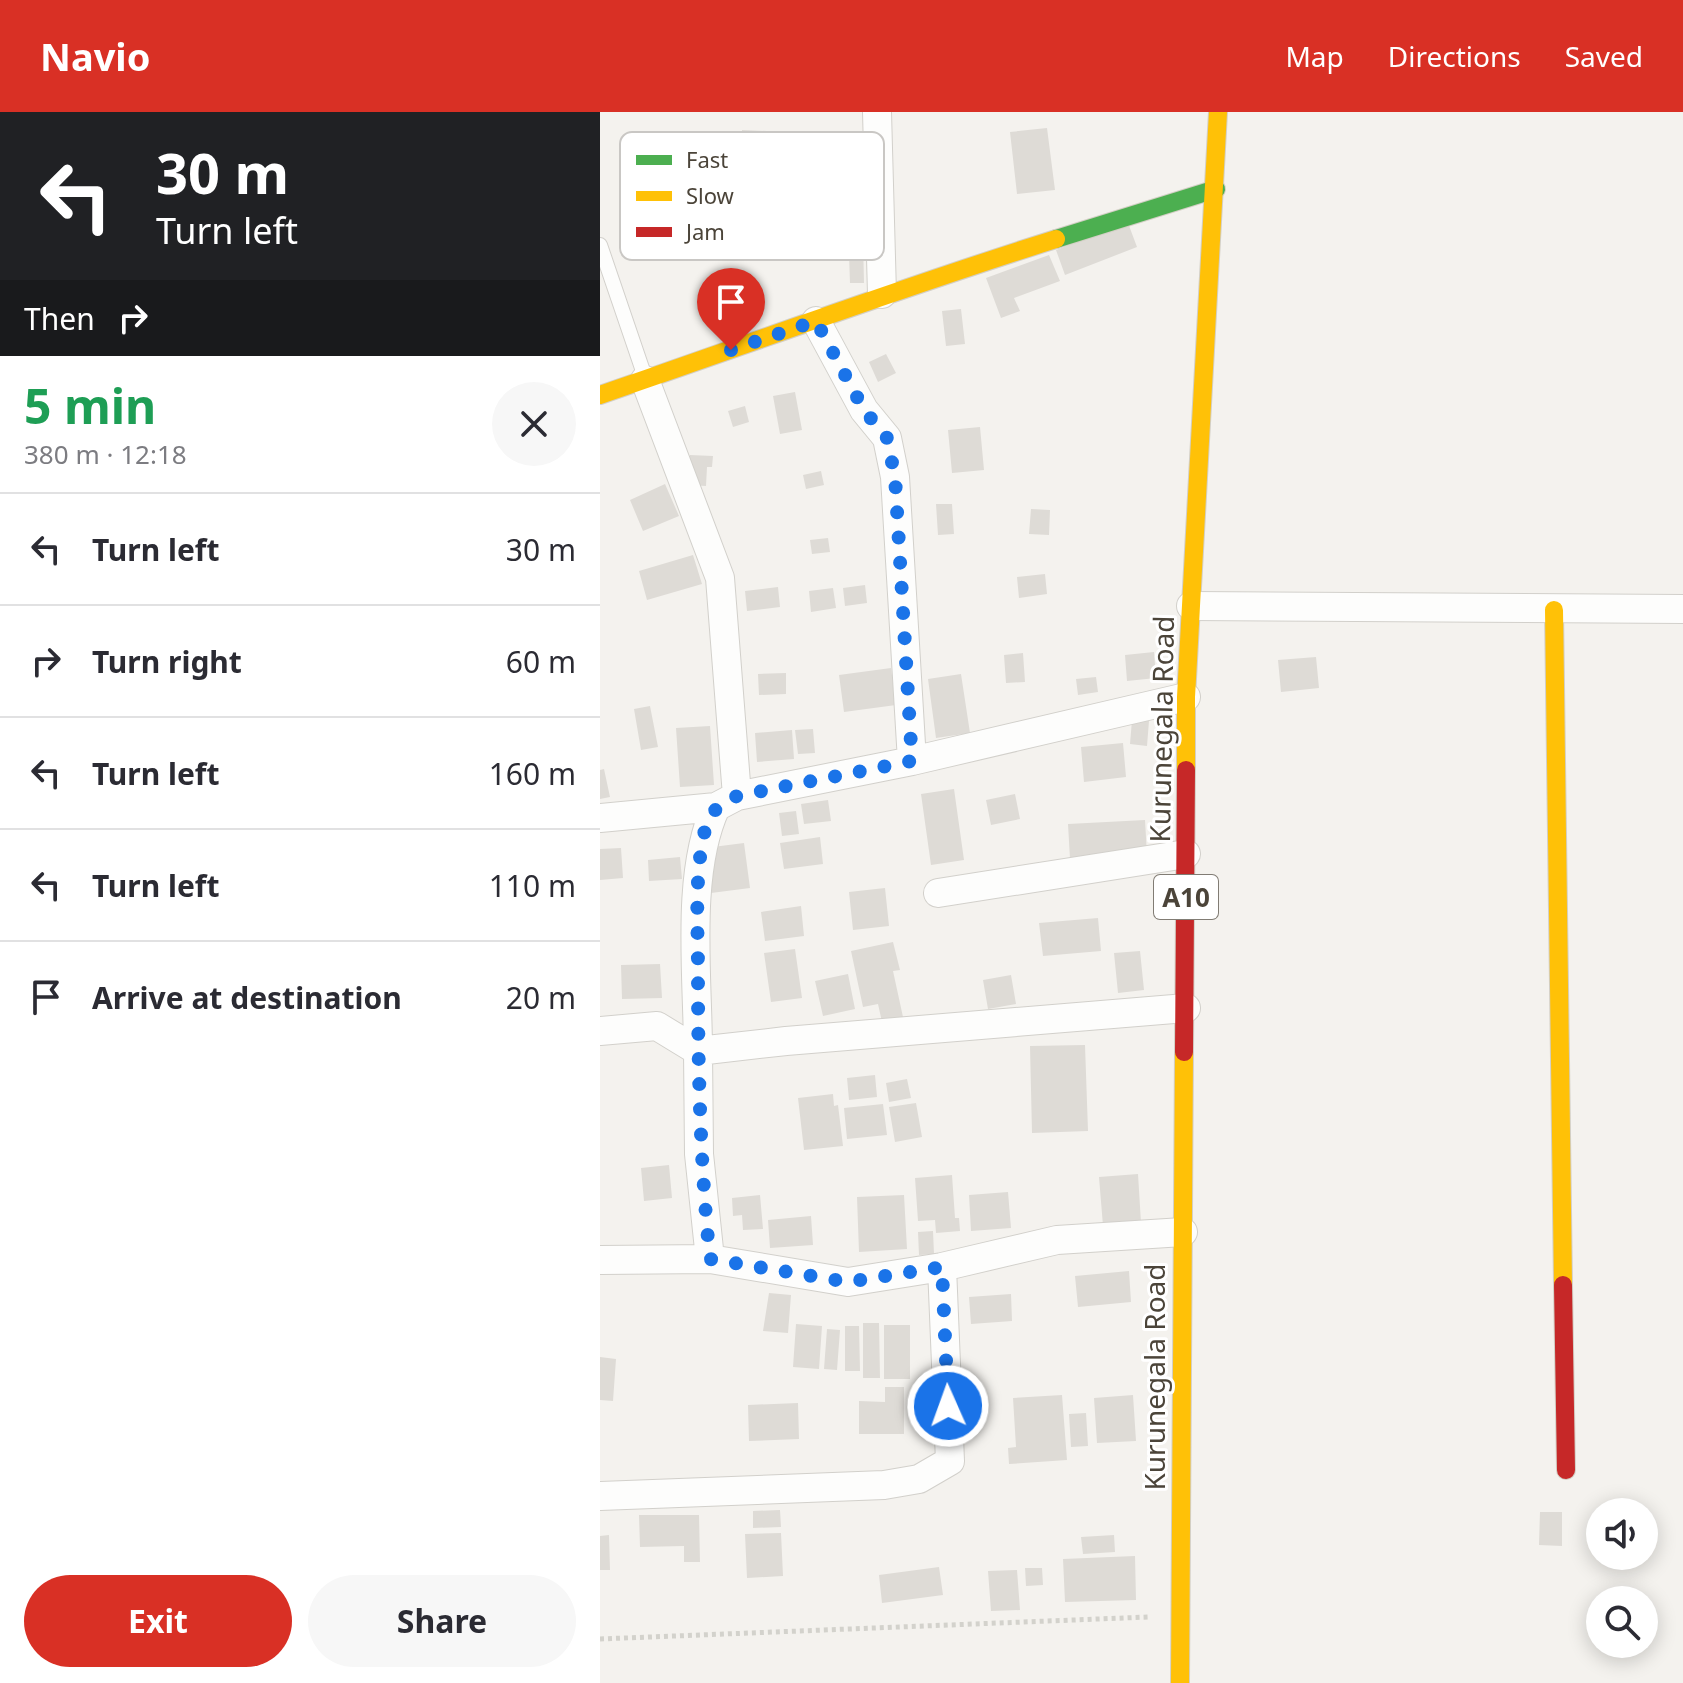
<!DOCTYPE html>
<meta charset="utf-8">
<style>
:root{--surface:#fff;--page:#f7f7f7;--text:#2b2b33;--muted:#7c7c81;--line:#e1e1e2;--accent:#d93025}
body{margin:0;font-family:"Noto Sans",sans-serif;background:var(--page);color:var(--text);height:100vh;display:flex;flex-direction:column;font-size:30px;white-space:nowrap}
*{box-sizing:border-box;margin:0}
p{font-size:26px;color:var(--muted)}
.icon{flex:none;width:44px;height:44px;fill:none;stroke:currentColor;stroke-width:2;stroke-linecap:round;stroke-linejoin:round}
.map{position:relative;flex:1;overflow:hidden}
.side{display:flex;flex-direction:column;background:var(--surface);width:600px}
.side>*{flex:none}
.guide{background:#202124;color:#fff;overflow:hidden}
.fabs{position:absolute;left:986px;top:1386px;display:grid;gap:16px}
.fabs a{display:grid;place-items:center;width:72px;height:72px;border-radius:50%;background:var(--surface);box-shadow:0 4px 20px #0003;font-size:40px}
.pin{position:absolute;display:grid;place-items:center;width:68px;height:68px;color:#fff;margin:-82px -34px;border-radius:50% 50% 50% 0;rotate:-45deg;box-shadow:0 0 8px #0007}
.pin .icon{rotate:45deg}
.me{position:absolute;width:88px;margin:-44px;rotate:358deg;stroke-linejoin:round;filter:drop-shadow(0 0 6px #0008)}
.turn{display:flex;align-items:center;gap:28px;height:168px;padding:0 24px;font-size:36px}
.turn .icon{width:104px;height:104px;stroke-width:2.5}
.turn b{display:block;font-size:56px;line-height:68px}
.then{display:flex;align-items:center;height:76px;padding:0 24px;background:#0003;gap:16px;font-size:30px}
.round{display:grid;place-items:center;flex:none;width:84px;height:84px;border-radius:42px;background:var(--page)}
.overview{display:flex;align-items:center;justify-content:space-between;height:136px;padding:0 24px}
h1{font-size:48px;font-weight:700;line-height:60px;color:#1e9e55}
.action{display:flex;gap:16px;margin-top:auto;padding:16px 24px}
.action a{flex:1;height:92px;border-radius:48px;background:var(--accent);color:#fff;font-size:32px;font-weight:700;line-height:92px;text-align:center}
.action a+a{background:var(--page);color:var(--text)}
ul{padding:0;list-style:none}
li{display:flex;align-items:center;gap:24px;height:112px;padding:0 24px;border-top:2px solid var(--line)}
li div{flex:1}
li b{display:block;font-size:30px}
li em{font-style:normal}
header{display:flex;align-items:center;gap:48px;box-sizing:border-box;height:112px;padding:0 40px;background:var(--accent);color:#fff}
header strong{font-size:38px}
nav{display:flex;gap:44px;margin-inline-start:auto;font-size:28px}
main{display:flex;flex:1;min-height:0}
.map>svg:first-child{display:block}
.building{fill:#dedbd6}
.lines{fill:none;stroke-linecap:round;stroke-linejoin:round}
.lane-casing{stroke:#d2d0cb;stroke-width:16}
.street-casing{stroke:#d2d0cb;stroke-width:30}
.fast-casing{stroke:#d3cfc5;stroke-width:20}
.slow-casing{stroke:#d3cfc5;stroke-width:20}
.jam-casing{stroke:#d3cfc5;stroke-width:20}
.path{stroke:#d3d2cc;stroke-width:5;stroke-dasharray:4 4;stroke-linecap:butt}
.lane{stroke:#fdfdfc;stroke-width:14}
.street{stroke:#fdfdfc;stroke-width:28}
.fast{stroke:#4caf50;stroke-width:18}
.slow{stroke:#ffc107;stroke-width:18}
.jam{stroke:#c62828;stroke-width:18}
.route{stroke:#1a73e8;stroke-width:14;stroke-dasharray:0 25.2}
.labels{text-anchor:middle;dominant-baseline:central;stroke-width:6;stroke-linejoin:round;paint-order:stroke}
.shield{fill:#fff;stroke:#817c74;stroke-width:2}
.shield-label{font-size:26px;font-weight:bold;fill:#4b4439}
.street-label{font-size:28px;fill:#4b4439;stroke:#fff}
.key{fill:#fff;stroke:#c9c7c4;stroke-width:2}
.key-label{font-size:22px;fill:#4b4439}
</style>
<header>
<strong>Navio</strong>
<nav><a>Map</a><a>Directions</a><a>Saved</a></nav>
</header>
<main>
<section class="side">
<div class="guide">
<div class="turn"><svg class="icon" aria-label="left" viewBox="0 0 24 24"><path d="M17 20v-9H6M10 6l-5 5 5 5"/></svg><div><b>30 m</b>Turn left</div></div>
<div class="then">Then<svg class="icon" aria-label="right" viewBox="0 0 24 24"><path d="M7 20v-9h11M14 6l5 5-5 5"/></svg></div>
</div>
<div class="overview"><div><h1>5 min</h1><p>380 m · 12:18</p></div><a class="round"><svg class="icon" aria-label="close" viewBox="0 0 24 24"><path d="M6 6l12 12M18 6L6 18"/></svg></a></div>
<ul>
<li><svg class="icon" aria-label="left" viewBox="0 0 24 24"><path d="M17 20v-9H6M10 6l-5 5 5 5"/></svg><div><b>Turn left</b></div><em>30 m</em></li>
<li><svg class="icon" aria-label="right" viewBox="0 0 24 24"><path d="M7 20v-9h11M14 6l5 5-5 5"/></svg><div><b>Turn right</b></div><em>60 m</em></li>
<li><svg class="icon" aria-label="left" viewBox="0 0 24 24"><path d="M17 20v-9H6M10 6l-5 5 5 5"/></svg><div><b>Turn left</b></div><em>160 m</em></li>
<li><svg class="icon" aria-label="left" viewBox="0 0 24 24"><path d="M17 20v-9H6M10 6l-5 5 5 5"/></svg><div><b>Turn left</b></div><em>110 m</em></li>
<li><svg class="icon" aria-label="arrive" viewBox="0 0 24 24"><path d="M6 21V4h12l-3 4 3 4H6"/></svg><div><b>Arrive at destination</b></div><em>20 m</em></li>
</ul>
<div class="action"><a>Exit</a><a>Share</a></div>
</section>
<div class="map">
<svg width="1083" height="1571" viewBox="0 0 1083 1571">
<rect width="100%" height="100%" fill="#f4f2ee"/>
<path class="building" d="M447 16 455 78 417 82 410 20Z
M142 18 167 19 166 39 235 37 234 67 141 65Z
M247 85H262L264 171H250Z
M528 111 537 135 465 163 456 138Z
M449 143 460 169 414 186 420 199 401 206 386 166Z
M361 197 365 232 346 234 342 199Z
M286 242 296 261 278 270 269 250Z
M195 280 202 318 180 322 173 284Z
M145 294 149 310 133 315 128 299Z
M380 315 384 358 352 361 348 318Z
M90 343 113 344 112 355H107L106 374 89 373Z
M221 359 224 373 206 377 203 363Z
M65 372 79 404 43 419 30 388Z
M336 392H352L354 422 338 423Z
M431 397 450 398 449 423 429 422Z
M228 426 230 440 212 442 210 428Z
M93 443 102 472 47 488 39 459Z
M445 462 447 482 419 486 417 465Z
M265 473 267 491 245 494 243 476Z
M178 475 180 495 147 499 145 479Z
M233 476 236 496 211 500 209 479Z
M554 540 556 566 527 569 525 543Z
M423 541 425 570 406 571 404 543Z
M716 545 719 576 681 580 678 548Z
M291 556 296 593 244 600 239 563Z
M186 561V582L159 583 158 562Z
M361 562 370 621 336 626 328 567Z
M496 565 498 580 478 583 476 567Z
M50 594 58 635 41 638 34 597Z
M532 608 549 609 547 634 530 632Z
M110 614 114 673 80 675 76 616Z
M213 617 215 641 198 642 195 618Z
M192 618 194 647 157 650 155 621Z
M523 631 526 665 484 670 481 635Z
M4 657 10 685 0 687V658Z
M354 677 364 748 331 753 321 682Z
M415 682 420 707 391 713 386 688Z
M228 688 231 709 204 712 201 692Z
M196 699 199 722 182 724 179 701Z
M545 708 547 743 470 747 468 712Z
M220 725 223 752 184 757 180 731Z
M144 731 150 776 111 781 105 736Z
M21 736 23 766 0 768V737Z
M80 745 82 767 49 769 48 748Z
M285 776 289 814 253 818 249 780Z
M201 794 204 824 165 829 161 800Z
M498 806 501 839 443 844 439 811Z
M293 830 300 858 293 859 303 905 282 910 278 892 263 895 251 839Z
M195 837 202 886 171 890 164 841Z
M540 839 544 878 518 881 514 841Z
M60 852 62 886 22 887 21 853Z
M248 862 255 897 223 904 215 869Z
M411 863 416 892 388 897 383 868Z
M485 933 488 1019 432 1021 430 934Z
M275 963 277 985 249 988 247 966Z
M307 967 311 986 289 990 286 971Z
M233 982 234 994 238 993 243 1034 204 1038 198 986Z
M316 991 322 1025 295 1030 289 995Z
M283 992 287 1023 247 1027 244 996Z
M69 1053 72 1086 44 1089 41 1056Z
M538 1062 541 1111 503 1114 499 1065Z
M352 1063 355 1106H359L360 1119 336 1121 335 1108 318 1109 315 1066Z
M408 1080 411 1116 371 1119 369 1083Z
M160 1083 163 1117 143 1118 142 1103 133 1104 132 1086Z
M304 1083 307 1137 259 1140 257 1085Z
M211 1104 213 1133 170 1136 168 1108Z
M333 1119 334 1142 319 1143 318 1120Z
M529 1159 531 1190 478 1195 475 1164Z
M169 1181 191 1183 188 1221 163 1219Z
M411 1182 412 1209 371 1212 369 1185Z
M263 1211H279L280 1266H263Z
M196 1212 222 1214 219 1257 193 1255Z
M284 1213H310V1267H284Z
M245 1214H259L260 1259H245Z
M227 1217 240 1218 237 1258 224 1257Z
M0 1245 16 1247 13 1289 0 1288Z
M285 1275H304V1322H259V1289L285 1290Z
M462 1283 467 1348 409 1352 408 1336 416 1335 413 1286Z
M533 1283 536 1329 497 1331 494 1286Z
M198 1291 199 1327 149 1329 148 1293Z
M486 1301 488 1334 471 1335 469 1302Z
M180 1398 181 1415 153 1416V1399Z
M940 1400H962V1434L939 1433Z
M39 1403H99L100 1450H84V1434L40 1435Z
M181 1421 183 1464 147 1466 145 1422Z
M9 1423 10 1458H0V1424Z
M514 1423 515 1440 483 1442 481 1425Z
M535 1444 536 1488 465 1490 463 1447Z
M339 1455 343 1483 282 1491 279 1463Z
M425 1456H442L443 1473 426 1474Z
M417 1458 420 1498 391 1499 388 1459Z"/>
<g class="lines">
<g class="lane-casing">
<path id="lane" d="M0 133 45 265"/>
</g>
<g class="street-casing">
<path id="street" d="M277 0 282 182
M216 209 264 298 287 326 295 365 312 649
M45 268 120 466 137 684
M591 494 1083 497
M116 695C85 761 98 866 98 939L186 929 586 896
M0 706 116 695 137 684 312 649 586 585
M338 781 586 742
M0 919 57 914 98 939 99 1042 110 1147 248 1170 342 1155 457 1128 583 1120
M0 1148 110 1147
M0 1384 284 1373 319 1367 350 1349 342 1155"/>
</g>
<g class="fast-casing">
<path id="fast" d="M456 127 616 77"/>
</g>
<g class="slow-casing">
<path id="slow" d="M0 283C152 231 303 175 456 127
M954 498 963 1173
M586 658V585L618 0
M580 1571 584 940"/>
</g>
<g class="jam-casing">
<path id="jam" d="M584 940 586 658
M963 1173 966 1358"/>
</g>
<path class="path" d="M0 1527 548 1505"/>
<use href="#lane" class="lane"/>
<use href="#street" class="street"/>
<use href="#fast" class="fast"/>
<use href="#slow" class="slow"/>
<use href="#jam" class="jam"/>
</g>
<g class="lines">
<path class="route" d="M131 238 216 209 264 298 287 326 295 365 312 649 137 684C120 692 110 699 105 718 94 763 98 813 98 859 98 956 100 1051 110 1147L248 1170 342 1155 348 1294"/>
</g>
<g class="labels">
<rect class="shield" x="554" y="763" width="64" height="44" rx="6"/>
<g class="shield-label">
<text x="586" y="785">A10</text>
</g>
<g class="street-label">
<text transform="translate(561 617) rotate(-89)">Kurunegala Road</text>
<text transform="translate(554 1265) rotate(-90)">Kurunegala Road</text>
</g>
</g>
<rect x="20" y="20" width="264" height="128" rx="12" class="key"/>
<rect x="36" y="43" width="36" height="10" fill="#4caf50"/>
<rect x="36" y="79" width="36" height="10" fill="#ffc107"/>
<rect x="36" y="115" width="36" height="10" fill="#c62828"/>
<g class="key-label">
<text x="86" y="56">Fast</text>
<text x="86" y="92">Slow</text>
<text x="86" y="128">Jam</text>
</g>
</svg>
<div class="fabs">
<a><svg class="icon" aria-label="sound" viewBox="0 0 24 24"><path d="M4 9h4l5-4v14l-5-4H4zM17 9q2 3 0 6"/></svg></a>
<a><svg class="icon" aria-label="search" viewBox="0 0 24 24"><circle cx="10" cy="10" r="6"/><path d="M15 15l6 6"/></svg></a>
</div>
<div class="pin" style="left:131px;top:238px;background:#d93025"><svg class="icon" aria-label="arrive" viewBox="0 0 24 24"><path d="M6 21V4h12l-3 4 3 4H6"/></svg></div>
<svg class="me" style="left:348px;top:1294px" viewBox="-20 -20 40 40"><circle r="17" fill="#1a73e8" stroke="#fff" stroke-width="3"/><path d="M0-11L8 9 0 5-8 9z" fill="#fff"/></svg>
</div>
</main>
